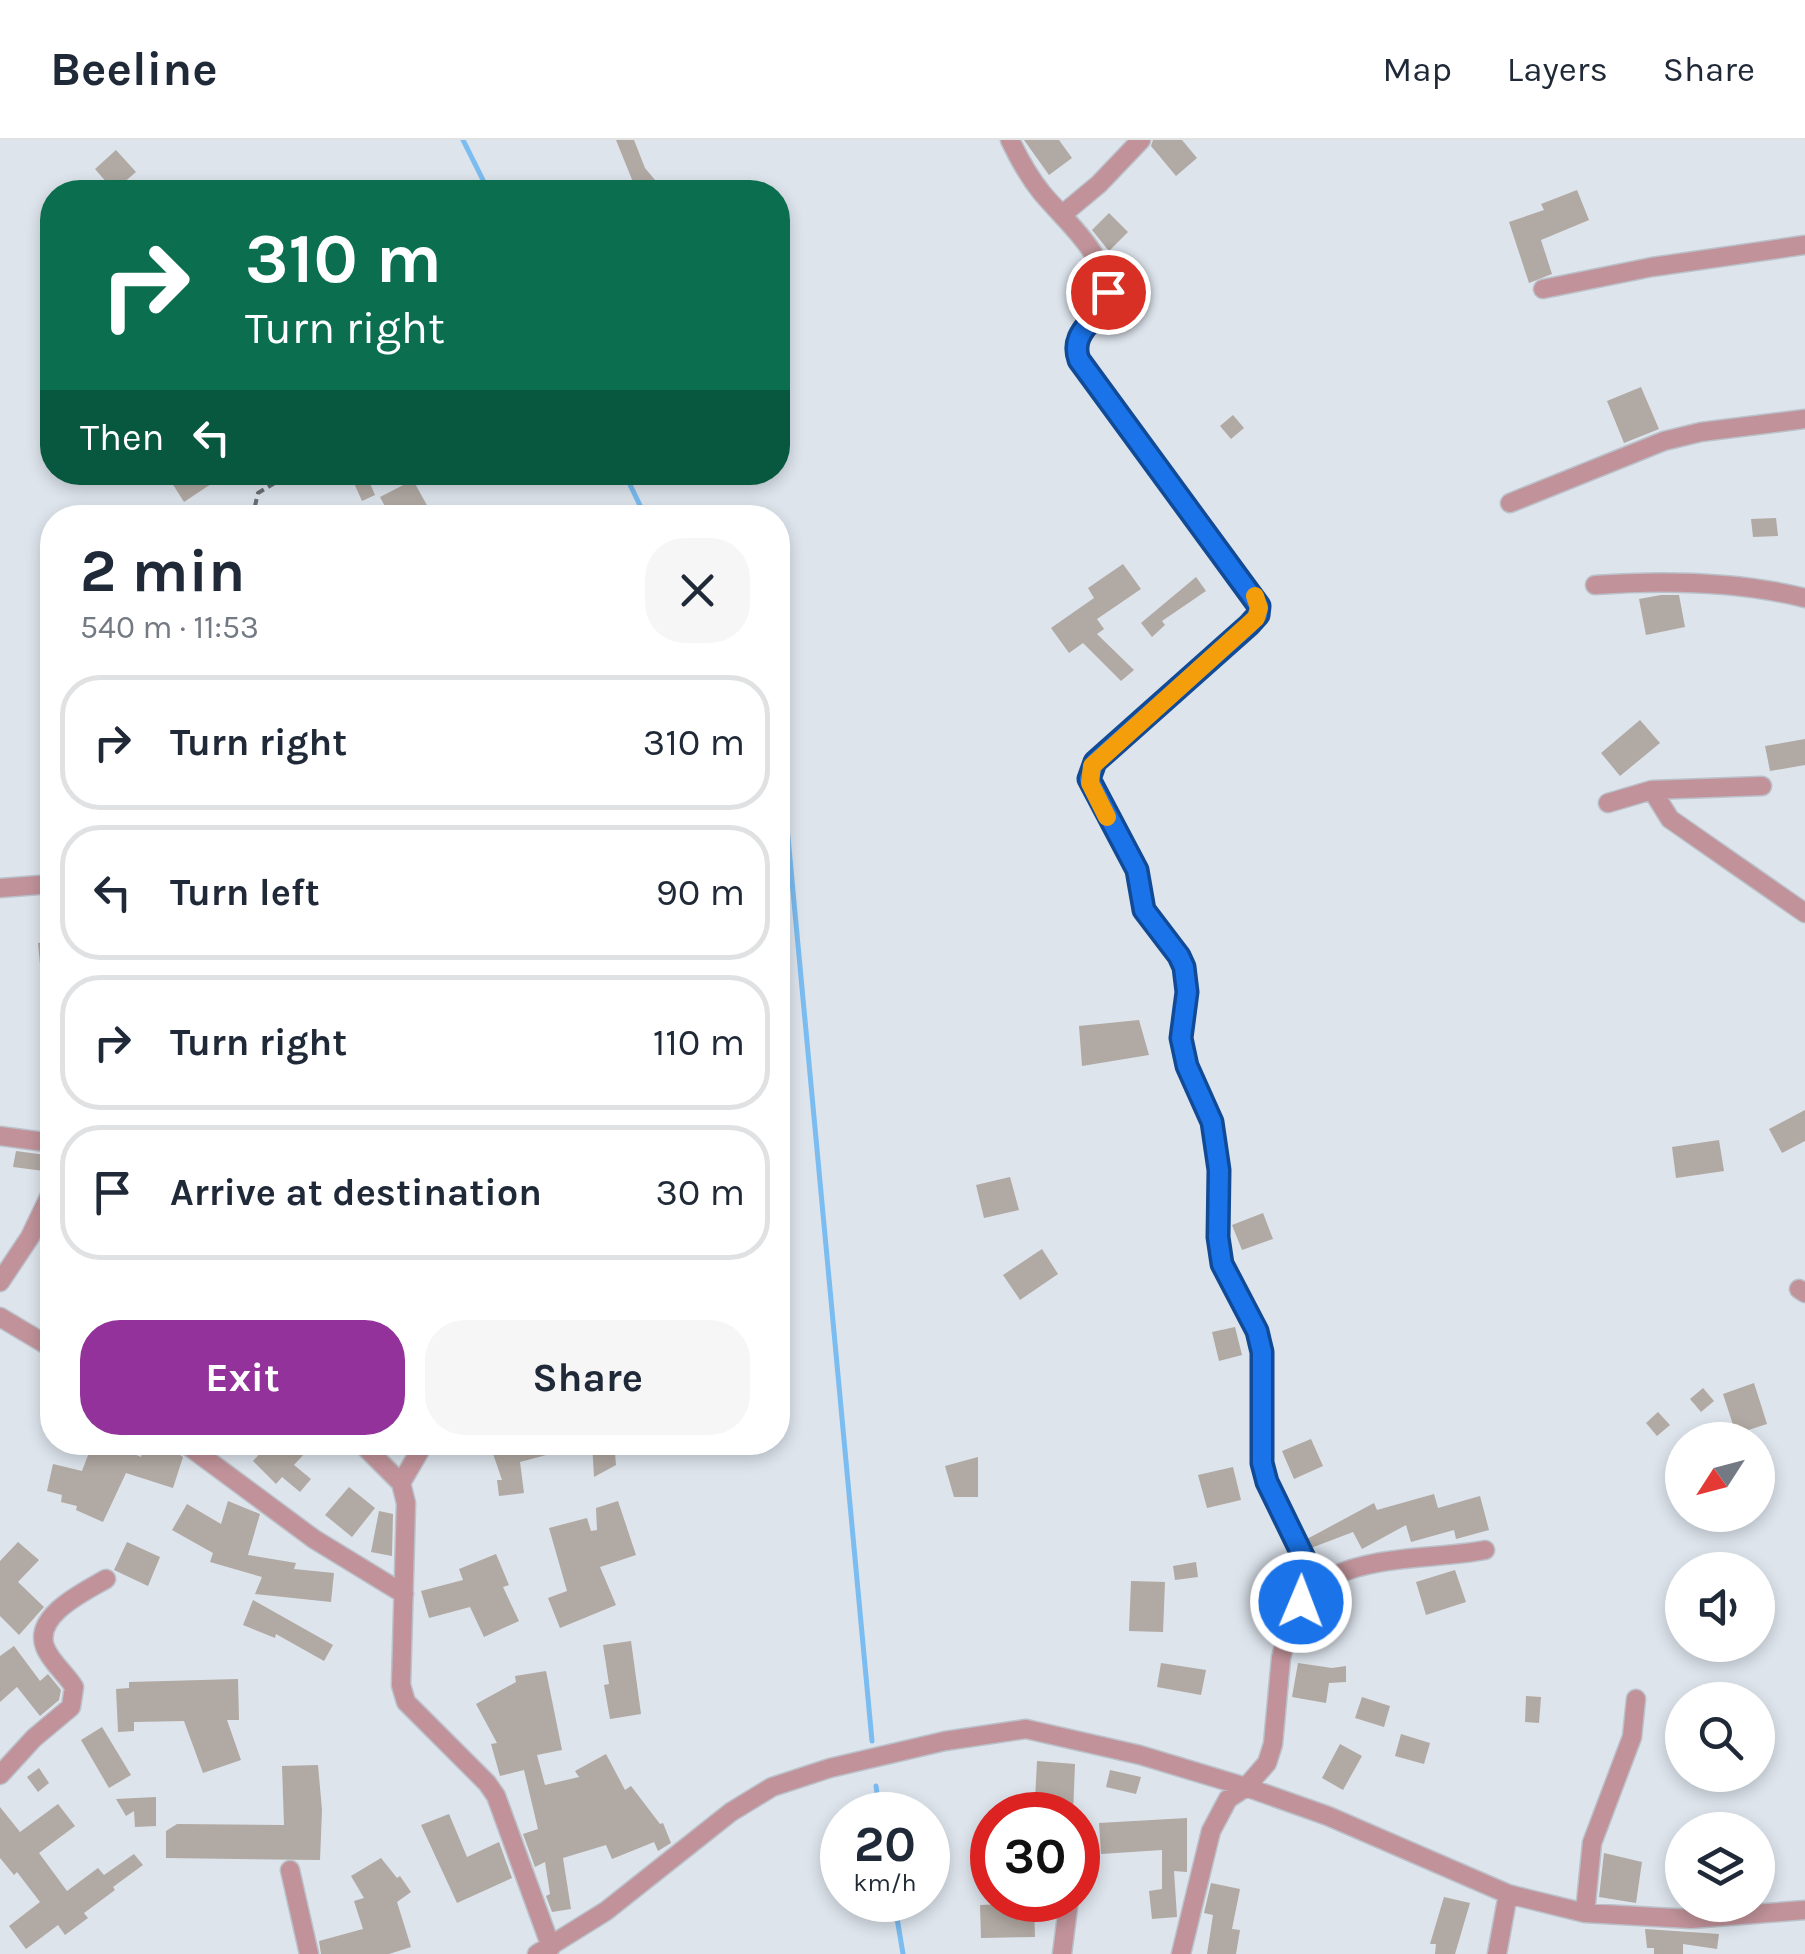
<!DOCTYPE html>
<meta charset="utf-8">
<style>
:root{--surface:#fff;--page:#f6f6f7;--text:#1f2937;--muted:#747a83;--line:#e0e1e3;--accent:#93329a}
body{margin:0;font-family:Karla,sans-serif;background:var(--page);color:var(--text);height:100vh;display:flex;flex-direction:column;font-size:38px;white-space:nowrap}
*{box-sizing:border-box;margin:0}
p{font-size:32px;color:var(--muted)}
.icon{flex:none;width:55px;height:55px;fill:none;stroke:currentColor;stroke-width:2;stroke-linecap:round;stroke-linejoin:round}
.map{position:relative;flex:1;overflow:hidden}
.details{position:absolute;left:40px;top:365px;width:750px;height:950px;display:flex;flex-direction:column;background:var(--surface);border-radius:40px;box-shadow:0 5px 15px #0003}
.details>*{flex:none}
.guide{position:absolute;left:40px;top:40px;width:750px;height:305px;border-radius:40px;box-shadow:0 5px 15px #0003;background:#0b6e4f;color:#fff;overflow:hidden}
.needle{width:65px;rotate:234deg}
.tools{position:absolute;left:1665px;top:1282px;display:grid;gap:20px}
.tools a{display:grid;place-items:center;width:110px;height:110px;border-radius:50%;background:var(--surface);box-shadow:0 5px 15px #0003;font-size:50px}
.speed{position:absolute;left:820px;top:1652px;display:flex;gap:20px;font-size:50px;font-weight:700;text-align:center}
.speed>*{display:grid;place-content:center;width:130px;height:130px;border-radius:50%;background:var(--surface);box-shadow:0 5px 15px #0003;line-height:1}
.speed small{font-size:25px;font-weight:400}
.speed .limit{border:15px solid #d22;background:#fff;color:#111}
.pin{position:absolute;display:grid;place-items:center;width:85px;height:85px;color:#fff;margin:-42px;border:5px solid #fff;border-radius:50%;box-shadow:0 2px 10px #0007}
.me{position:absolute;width:110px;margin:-55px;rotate:1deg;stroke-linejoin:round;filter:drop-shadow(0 0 8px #0008)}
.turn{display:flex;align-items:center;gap:35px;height:210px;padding:0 40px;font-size:45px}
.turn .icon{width:130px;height:130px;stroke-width:2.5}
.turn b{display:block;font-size:70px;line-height:85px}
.then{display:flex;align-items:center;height:95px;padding:0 40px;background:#0003;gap:20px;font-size:38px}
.round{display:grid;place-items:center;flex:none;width:105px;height:105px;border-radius:40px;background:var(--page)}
.summary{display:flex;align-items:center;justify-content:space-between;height:170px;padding:0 40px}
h1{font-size:60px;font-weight:700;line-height:75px}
.cta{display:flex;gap:20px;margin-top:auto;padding:20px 40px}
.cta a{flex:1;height:115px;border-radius:40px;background:var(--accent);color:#fff;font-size:40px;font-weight:700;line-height:115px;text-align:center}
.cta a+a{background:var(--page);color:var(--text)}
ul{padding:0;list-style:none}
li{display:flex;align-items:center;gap:30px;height:135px;margin:0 20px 15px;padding:0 20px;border:5px solid var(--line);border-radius:40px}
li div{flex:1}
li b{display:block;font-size:38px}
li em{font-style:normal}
header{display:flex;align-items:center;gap:60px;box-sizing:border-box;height:140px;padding:0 50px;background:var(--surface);border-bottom:2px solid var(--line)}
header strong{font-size:48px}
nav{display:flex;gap:55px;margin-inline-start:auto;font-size:35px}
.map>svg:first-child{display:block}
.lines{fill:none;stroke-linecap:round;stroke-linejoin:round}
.stream{stroke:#7bbcf1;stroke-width:5}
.building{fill:#b1a9a3}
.minor-casing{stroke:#bbc1c9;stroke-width:21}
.path{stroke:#6b6f74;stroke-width:4;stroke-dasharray:8 5;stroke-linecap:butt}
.minor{stroke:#c1929a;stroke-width:18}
.route-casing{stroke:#114b97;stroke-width:25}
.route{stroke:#1a73e8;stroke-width:18}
.slow{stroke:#f59e0b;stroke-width:18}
</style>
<header>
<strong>Beeline</strong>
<nav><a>Map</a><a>Layers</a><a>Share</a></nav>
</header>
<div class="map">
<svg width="1805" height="1814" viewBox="0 0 1805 1814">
<rect width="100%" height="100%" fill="#dde4ec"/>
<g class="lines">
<path class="stream" d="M463 0 489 52
M624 332 646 378
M778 648 785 665 872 1601
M876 1646 880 1675
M894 1760 903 1814"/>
</g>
<path class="building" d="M616 0H634L645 28 660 46 653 52H637Z
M1024 0H1059L1072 18 1049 35Z
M1153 0H1182L1197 18 1176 36 1151 6Z
M116 10 136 32 114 51 95 29Z
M1577 50 1589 80 1541 100 1552 134 1529 143 1509 82 1544 70 1541 64Z
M1109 73 1128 92 1109 111 1092 90Z
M1641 247 1659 289 1624 303 1607 261Z
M1233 275 1244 288 1231 299 1220 286Z
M165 332H229L184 362Z
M349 332H365L375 355 362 361Z
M413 340 434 378H391L380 357Z
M1776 378 1778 396 1753 397 1751 379Z
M1123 424 1141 449 1097 479 1104 489 1097 494 1134 530 1121 541 1083 503 1069 513 1051 488 1094 458 1088 448Z
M1196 437 1206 451 1162 481 1165 485 1152 497 1141 483Z
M1661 455H1679L1685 487 1646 495 1639 459Z
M1640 580 1660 603 1620 636 1601 613Z
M1805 599V625L1770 631 1765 606Z
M52 801V845L42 846 38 803Z
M1139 880 1149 915 1082 926 1079 886Z
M1805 970V1001L1782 1013 1769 989Z
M1719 1000 1724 1031 1676 1038 1672 1007Z
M16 1011 46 1015 44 1031 13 1027Z
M1010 1037 1019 1070 984 1078 976 1045Z
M1263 1073 1273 1099 1242 1110 1232 1085Z
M1042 1109 1058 1134 1020 1160 1003 1135Z
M1235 1187 1242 1215 1219 1221 1212 1192Z
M1754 1243 1767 1284 1736 1294 1723 1254Z
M1703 1248 1714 1261 1701 1272 1690 1259Z
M1658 1272 1670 1285 1657 1296 1646 1283Z
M1311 1299 1323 1326 1294 1339 1282 1311Z
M93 1302H106L141 1317 145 1304 180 1315 183 1317 173 1348 126 1333 103 1382 76 1370 77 1366 61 1362 62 1355 47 1351 53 1324 82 1331Z
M270 1302H315L294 1325 311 1339 300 1352 282 1337 276 1344 253 1321Z
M489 1302H575L576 1307 520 1322 524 1353 499 1356 497 1340H502Z
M592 1302H614L616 1325 594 1337Z
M978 1317V1357H954L945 1326Z
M1233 1327 1241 1360 1207 1368 1198 1335Z
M349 1347 375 1368 352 1397 325 1375Z
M1434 1354 1438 1368 1480 1356 1489 1390 1456 1399 1454 1390 1411 1402 1406 1385 1362 1409 1353 1392 1311 1408 1307 1399 1374 1363 1377 1370Z
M228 1361 260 1374 248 1415 296 1423 294 1429 334 1433 331 1462 255 1454 262 1437 210 1422 213 1413 172 1390 187 1364 221 1384Z
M618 1361 636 1415 600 1427 616 1465 560 1488 548 1458 567 1451 549 1388 587 1378 591 1391 597 1390 596 1368Z
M379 1371 393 1374 392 1416 371 1412Z
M18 1402 39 1420 18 1442 44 1467 19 1495 0 1476V1421Z
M127 1402 160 1417 148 1446 114 1430Z
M496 1414 509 1445 503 1447 519 1481 484 1497 470 1467 429 1478 421 1451 463 1440 459 1429Z
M1196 1422 1198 1437 1175 1440 1173 1426Z
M1455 1430 1466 1462 1426 1475 1416 1442Z
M1131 1441 1165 1442 1163 1492 1129 1491Z
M253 1460 333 1505 324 1521 276 1494 275 1498 243 1485Z
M631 1501 641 1574 610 1579 604 1545 609 1544 603 1505Z
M14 1506 40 1541 48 1534 61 1550 59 1560 40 1576 17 1547 0 1562V1516Z
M1161 1523 1206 1530 1201 1555 1157 1547Z
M1298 1523 1332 1528 1346 1526V1542L1329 1543 1326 1563 1292 1557Z
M546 1531 562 1610 537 1615 545 1645 579 1637 575 1631 606 1614 625 1650 631 1646 660 1684 663 1683 671 1703 658 1711 654 1702 612 1719 606 1705 563 1718 571 1769 552 1772 546 1756 550 1754 545 1722 535 1727 523 1694 538 1689 524 1630 500 1636 491 1604 497 1603 476 1564 516 1542 515 1536Z
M238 1539 239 1580H227L241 1620 203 1633 184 1581 134 1582V1591L118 1592 116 1549 129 1548V1542Z
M1526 1556 1541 1557 1539 1583 1525 1582Z
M1362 1557 1390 1566 1384 1587 1355 1578Z
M102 1587 131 1635 109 1648 81 1600Z
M1401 1594 1430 1603 1424 1624 1395 1616Z
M1340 1604 1362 1616 1343 1650 1322 1638Z
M1037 1621 1075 1624 1073 1675H1022L1025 1658 1035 1660Z
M318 1625 322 1670 320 1720 166 1718V1691L177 1684 284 1685 282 1626Z
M39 1628 49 1643 38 1652 27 1637Z
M1110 1630 1141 1637 1136 1654 1106 1647Z
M156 1657V1686L135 1687 134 1671 126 1676 116 1659Z
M58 1664 75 1686 39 1713 67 1751 98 1728 104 1735 134 1714 143 1725 113 1747 115 1750 84 1773 88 1778 65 1795 58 1785 26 1809 9 1786 40 1762 17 1732 14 1735 0 1718V1667L20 1692Z
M449 1674 467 1717 499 1702 512 1738 457 1763 421 1685Z
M1187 1678V1732L1174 1731 1177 1777 1152 1779 1149 1751 1162 1749V1710L1101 1714 1099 1683Z
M1604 1713 1642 1722 1636 1763 1599 1757Z
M381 1718 397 1738 400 1736 411 1752 397 1762 411 1807 389 1814H321L319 1801 363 1789 354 1761 364 1758 351 1736Z
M1211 1743 1240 1749 1232 1789 1240 1790 1236 1814H1207L1213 1775 1204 1773Z
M1444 1757 1470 1763 1455 1814H1435L1436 1804H1430Z
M1034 1763 1035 1797 981 1798 980 1765Z
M1645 1789 1719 1794 1717 1809 1683 1804V1814H1654V1808H1647Z"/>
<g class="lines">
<g class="minor-casing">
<path id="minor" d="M1010 0C1019 19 1029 37 1042 53 1068 84 1106 113 1107 157 1096 179 1069 192 1079 220L1255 457C1264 473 1253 481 1242 492L1095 622 1089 639 1137 730 1144 770 1179 816 1184 827 1187 852 1181 897 1187 926 1212 982 1219 1030 1218 1097 1222 1124 1257 1191 1262 1212V1323L1267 1341 1307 1429 1301 1461 1288 1490 1281 1518 1273 1604 1267 1623 1246 1647 1228 1659 1211 1691 1181 1814
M1063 74 1099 44 1141 0
M1543 149 1652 127 1805 105
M1510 363 1664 301 1701 292 1805 279
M1595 445C1665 440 1737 441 1805 458
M1652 650 1670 679 1805 773
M1608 663 1652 650 1762 646
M0 748 52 744
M0 996 52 1003
M0 1142 30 1097 52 1051
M1799 1149 1805 1153
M0 1177 52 1208
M183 1302 314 1399 404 1454
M360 1302 401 1343 406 1363 401 1545 406 1562 487 1643 496 1656 551 1807
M401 1343 425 1302
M1301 1461C1311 1454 1321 1443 1332 1437 1374 1415 1438 1419 1485 1410
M0 1635 34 1598 71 1567 74 1547C66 1534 50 1521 45 1507 33 1475 86 1451 106 1439
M290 1730 309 1814
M1585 1773 1592 1703 1632 1597 1636 1559
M537 1814 606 1771 731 1672 772 1647 830 1628 945 1601 1026 1589 1140 1615 1246 1647 1328 1676 1508 1754 1585 1773 1691 1779 1805 1770
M1062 1814 1069 1760
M1497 1814 1508 1754"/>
</g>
<path class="path" d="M262 378 255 366 258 353 293 332"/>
<use href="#minor" class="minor"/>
</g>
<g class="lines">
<g class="route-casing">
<path id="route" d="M1108 152C1102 179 1068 190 1079 220L1259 466 1258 475 1249 485 1095 622 1089 639 1137 730 1144 770 1179 816 1184 827 1187 852 1181 898 1187 926 1212 982 1219 1030 1218 1097 1222 1124 1257 1191 1262 1212V1323L1267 1342 1306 1422 1307 1434 1301 1462"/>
</g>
<use href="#route" class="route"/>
<path class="slow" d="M1107 677 1090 643 1092 626 1256 478 1259 468 1255 456"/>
</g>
</svg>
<div class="tools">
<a><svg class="needle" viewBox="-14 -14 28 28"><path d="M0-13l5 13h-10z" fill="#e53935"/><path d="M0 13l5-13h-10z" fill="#747a83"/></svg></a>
<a><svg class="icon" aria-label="sound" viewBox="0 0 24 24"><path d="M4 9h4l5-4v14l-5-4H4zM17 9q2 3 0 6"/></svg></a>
<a><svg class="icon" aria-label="search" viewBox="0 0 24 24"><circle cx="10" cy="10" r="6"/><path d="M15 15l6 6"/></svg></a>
<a><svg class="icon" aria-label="layers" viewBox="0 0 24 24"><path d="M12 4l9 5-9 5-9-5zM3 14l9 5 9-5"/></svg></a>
</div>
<div class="speed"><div>20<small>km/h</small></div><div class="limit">30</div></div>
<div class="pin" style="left:1108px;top:152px;background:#d93025"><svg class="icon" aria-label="arrive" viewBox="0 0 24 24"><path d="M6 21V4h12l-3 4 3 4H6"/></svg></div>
<svg class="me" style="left:1301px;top:1462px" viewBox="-20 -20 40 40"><circle r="17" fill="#1a73e8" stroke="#fff" stroke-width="3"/><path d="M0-11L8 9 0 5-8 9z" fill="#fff"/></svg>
<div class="guide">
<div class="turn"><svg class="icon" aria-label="right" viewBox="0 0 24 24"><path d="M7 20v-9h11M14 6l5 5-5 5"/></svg><div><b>310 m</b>Turn right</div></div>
<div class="then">Then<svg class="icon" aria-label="left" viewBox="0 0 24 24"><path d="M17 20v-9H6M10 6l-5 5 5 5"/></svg></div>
</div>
<section class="details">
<div class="summary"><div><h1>2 min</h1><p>540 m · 11:53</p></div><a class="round"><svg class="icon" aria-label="close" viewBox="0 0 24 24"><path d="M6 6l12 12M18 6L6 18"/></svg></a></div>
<ul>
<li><svg class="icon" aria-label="right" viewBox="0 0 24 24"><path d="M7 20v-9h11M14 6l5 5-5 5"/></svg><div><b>Turn right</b></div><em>310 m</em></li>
<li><svg class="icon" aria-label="left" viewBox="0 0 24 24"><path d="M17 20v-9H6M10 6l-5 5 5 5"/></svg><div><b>Turn left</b></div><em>90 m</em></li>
<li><svg class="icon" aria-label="right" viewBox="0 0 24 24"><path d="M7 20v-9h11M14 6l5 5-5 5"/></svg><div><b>Turn right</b></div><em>110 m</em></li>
<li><svg class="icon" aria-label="arrive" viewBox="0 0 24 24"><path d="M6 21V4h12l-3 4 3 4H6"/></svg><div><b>Arrive at destination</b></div><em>30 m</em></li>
</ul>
<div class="cta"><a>Exit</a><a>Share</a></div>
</section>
</div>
